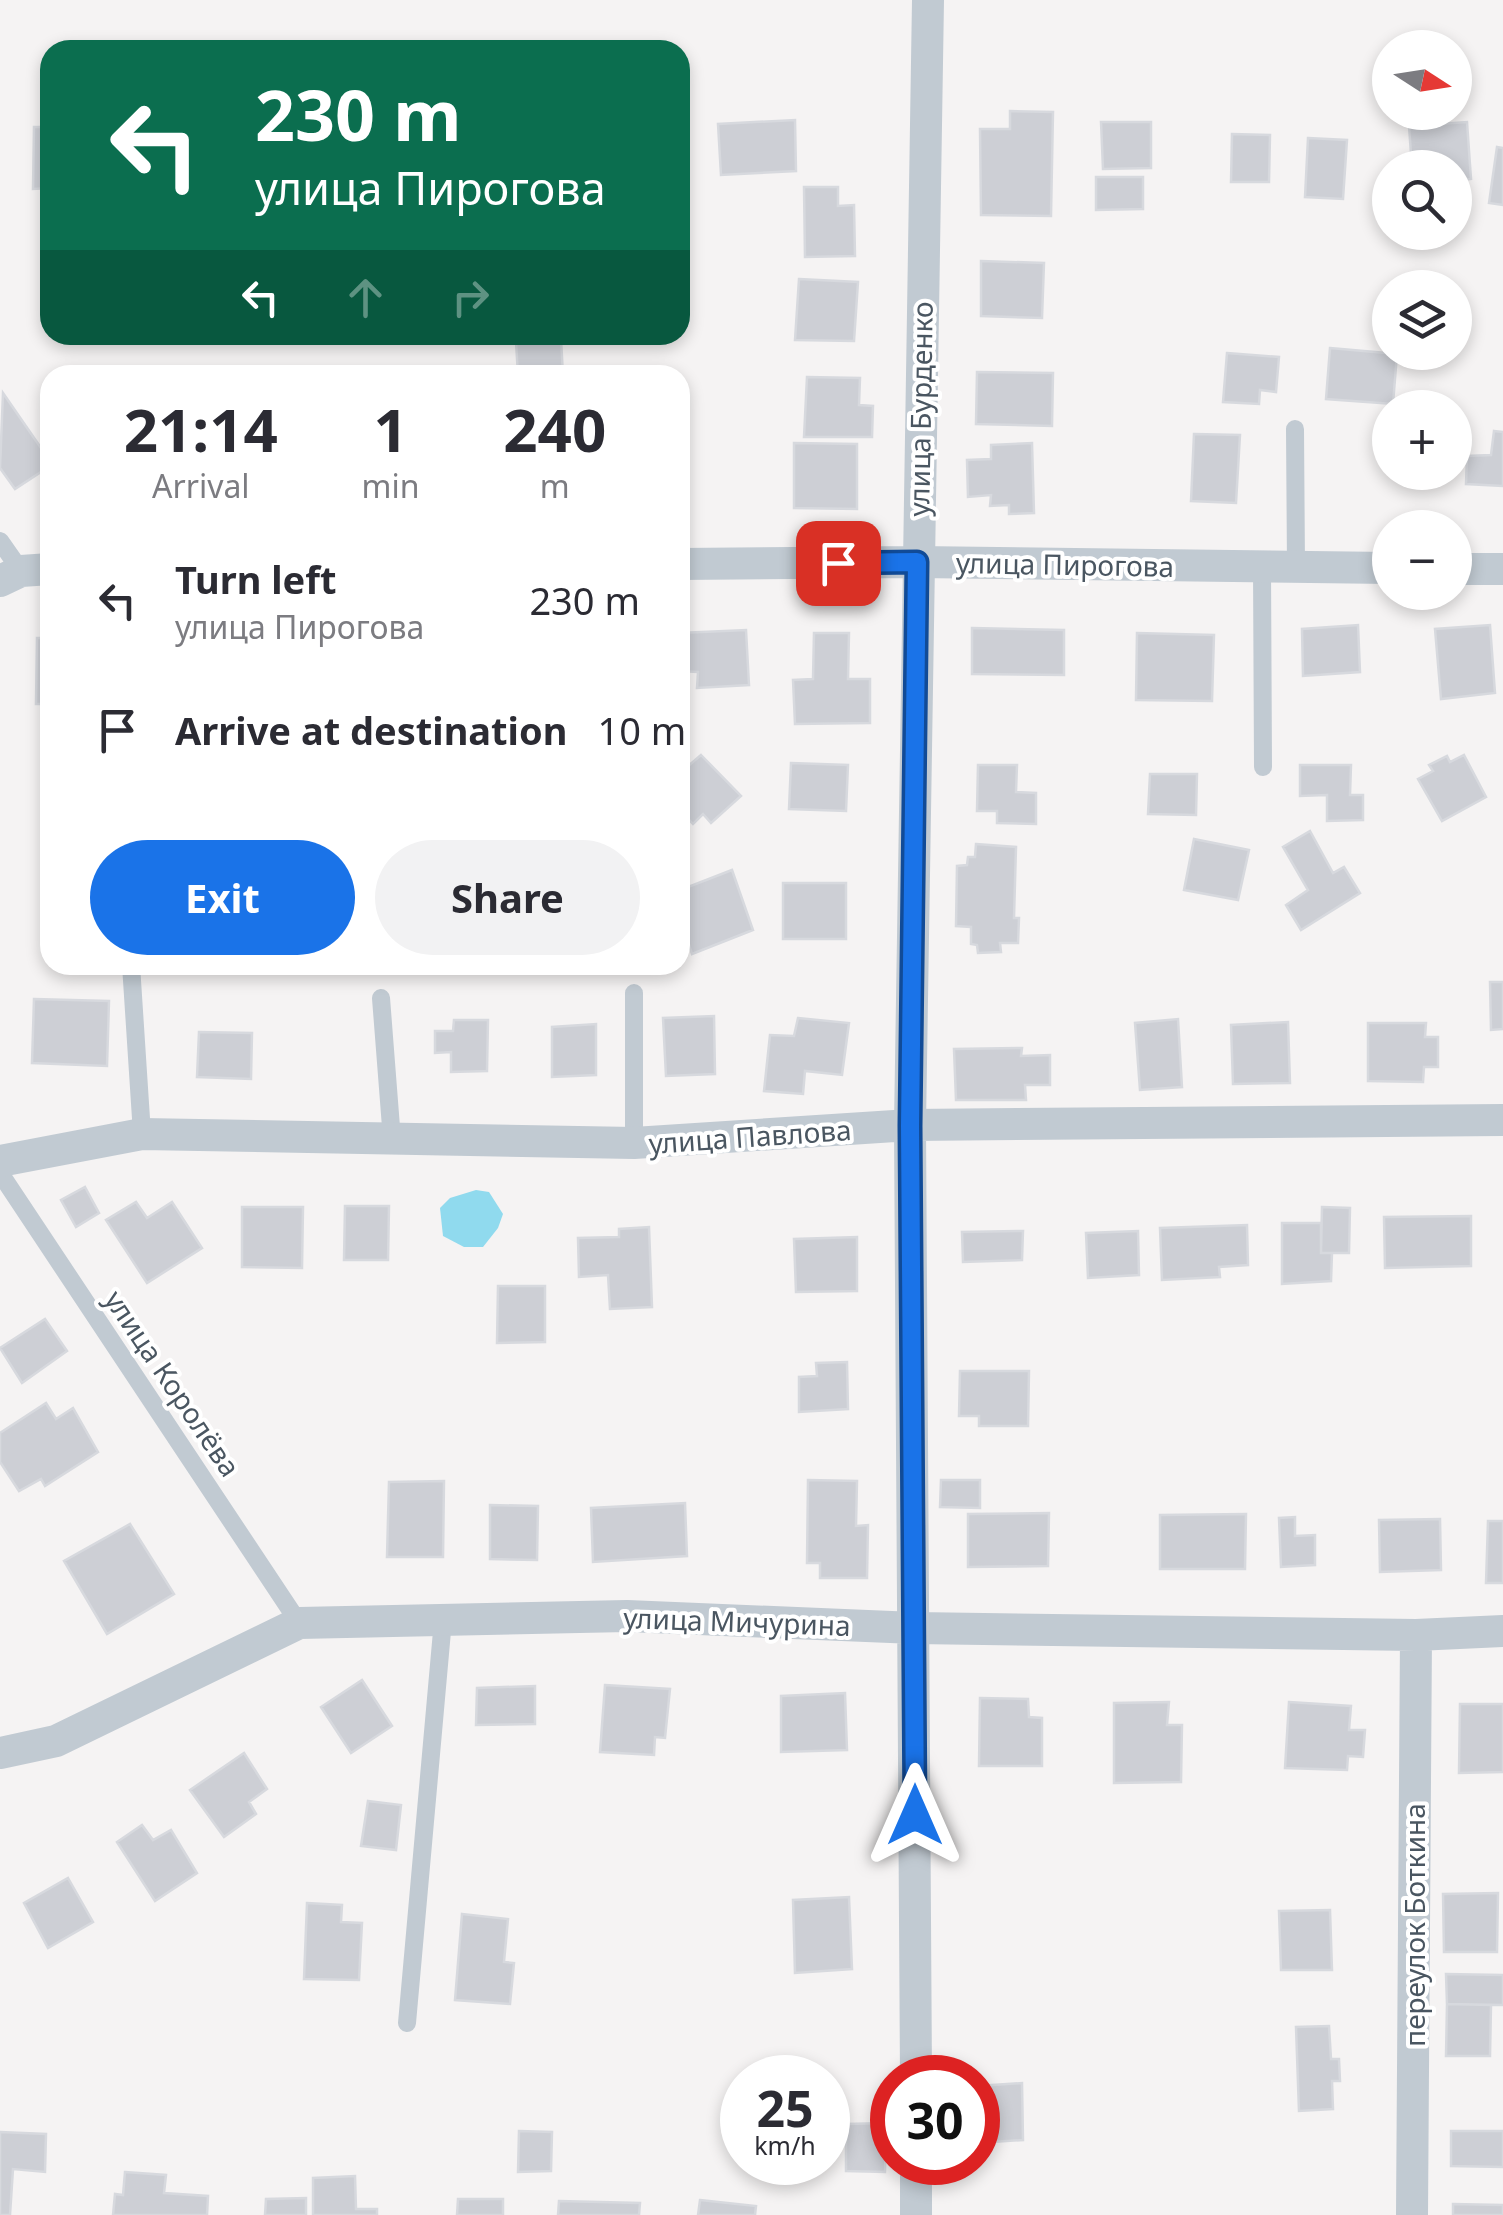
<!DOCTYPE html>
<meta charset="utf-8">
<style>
:root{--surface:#fff;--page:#f2f2f3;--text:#2b2b33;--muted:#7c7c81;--accent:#1a73e8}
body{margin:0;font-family:"Noto Sans",sans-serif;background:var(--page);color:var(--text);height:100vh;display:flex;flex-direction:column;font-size:38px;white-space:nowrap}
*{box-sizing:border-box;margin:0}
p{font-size:32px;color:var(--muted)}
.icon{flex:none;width:55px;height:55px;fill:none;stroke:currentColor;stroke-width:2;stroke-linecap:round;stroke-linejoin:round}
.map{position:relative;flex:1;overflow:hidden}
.details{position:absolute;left:40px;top:365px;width:650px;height:610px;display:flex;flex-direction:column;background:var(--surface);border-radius:30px;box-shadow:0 5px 15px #0003}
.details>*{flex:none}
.hud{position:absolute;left:40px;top:40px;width:650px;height:305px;border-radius:30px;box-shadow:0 5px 15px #0003;background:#0b6e4f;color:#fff;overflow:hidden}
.needle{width:65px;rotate:102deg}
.controls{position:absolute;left:1372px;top:30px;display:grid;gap:20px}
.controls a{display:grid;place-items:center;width:100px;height:100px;border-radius:50%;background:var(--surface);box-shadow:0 5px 15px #0003;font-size:50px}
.speed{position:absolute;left:720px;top:2055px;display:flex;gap:20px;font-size:50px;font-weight:700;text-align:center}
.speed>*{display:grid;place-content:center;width:130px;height:130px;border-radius:50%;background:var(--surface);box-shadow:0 5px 15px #0003;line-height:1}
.speed small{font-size:25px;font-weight:400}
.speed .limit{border:15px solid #d22;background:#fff;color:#111}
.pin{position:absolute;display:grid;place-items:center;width:85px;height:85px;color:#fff;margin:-42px;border-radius:20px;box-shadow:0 5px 15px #0006}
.me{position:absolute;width:110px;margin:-55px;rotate:0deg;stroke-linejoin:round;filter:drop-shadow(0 0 8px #0008)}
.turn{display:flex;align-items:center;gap:35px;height:210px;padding:0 50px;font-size:45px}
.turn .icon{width:130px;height:130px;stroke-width:2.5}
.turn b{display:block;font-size:70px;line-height:85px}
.lanes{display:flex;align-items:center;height:95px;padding:0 50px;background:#0003;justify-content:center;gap:50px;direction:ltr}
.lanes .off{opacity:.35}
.eta{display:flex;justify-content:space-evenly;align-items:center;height:170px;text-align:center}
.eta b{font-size:60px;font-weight:700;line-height:70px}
.action{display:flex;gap:20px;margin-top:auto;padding:20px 50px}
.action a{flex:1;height:115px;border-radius:60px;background:var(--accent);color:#fff;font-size:40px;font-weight:700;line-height:115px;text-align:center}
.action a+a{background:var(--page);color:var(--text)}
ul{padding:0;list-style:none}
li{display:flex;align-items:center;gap:30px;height:130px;padding:0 50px}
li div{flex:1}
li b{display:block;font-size:38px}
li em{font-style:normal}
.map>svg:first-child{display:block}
.water{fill:#90daee}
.building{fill:#cdcfd5;stroke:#d7d9de;stroke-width:2.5}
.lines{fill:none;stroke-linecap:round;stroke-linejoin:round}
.lane{stroke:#c1cad2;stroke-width:18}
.street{stroke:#c1cad2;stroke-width:32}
.route-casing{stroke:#114b97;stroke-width:25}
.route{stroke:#1a73e8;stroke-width:18}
.labels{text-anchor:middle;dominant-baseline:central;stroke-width:8;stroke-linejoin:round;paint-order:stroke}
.street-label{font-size:28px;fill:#4a5661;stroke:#fff}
</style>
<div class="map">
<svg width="1503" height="2215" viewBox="0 0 1503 2215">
<rect width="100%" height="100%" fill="#f5f3f3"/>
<path class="water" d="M476 1190 489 1192 503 1214 498 1228 483 1247H464L443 1236 440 1208 450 1198Z"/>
<path class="building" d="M1010 111 1053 112 1051 216 981 215 980 129H1010Z
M795 120 796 171 721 175 718 124Z
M1101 122H1151V168L1103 169Z
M1467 122 1471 179 1455 181V168H1412L1409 126Z
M34 127H50V188L33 189Z
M1232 134 1270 135 1269 182H1231Z
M1308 138 1347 140 1343 199 1305 197Z
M1497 147 1503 148V205L1489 203Z
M1096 177H1143V209L1096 210Z
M804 187H838V206L854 205 855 256 805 257Z
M981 261 1044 263 1042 318 981 316Z
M799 279 858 282 854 341 795 340Z
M561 339 563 375H518L516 342Z
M1330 348 1397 354 1393 404 1326 399Z
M1227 353 1279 357 1276 392 1260 390 1259 404 1223 402Z
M977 372 1053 373 1052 426 976 424Z
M807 377 860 378 859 405 873 406 872 437H804Z
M3 393 50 461V466L15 489 0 468Z
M1494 431 1503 432V486L1466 484 1467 456 1491 455Z
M1194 434 1240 435 1236 503 1191 501Z
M794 443 857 444V509L794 508Z
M1032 443 1034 513 1009 514V505L990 506 991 495 968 497 967 460 991 459V445Z
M1358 625 1360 672 1303 676 1302 629Z
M1490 625 1495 693 1441 699 1435 629Z
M972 628 1064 630V675L972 674Z
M746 630 749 685 697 688 698 672 681 671 680 633Z
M814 633H849L848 679H870V723L795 724 793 680 813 679Z
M1137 633 1214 635 1212 701 1136 700Z
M37 638H50V704H36Z
M701 755 741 796 711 823 703 814 693 824 680 810V773Z
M1464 755 1486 797 1442 821 1418 779 1433 771 1429 765 1447 756 1450 762Z
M791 763 848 765 846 811 789 809Z
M978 765H1017L1016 792 1036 793V824L997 823V811H977Z
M1300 765H1351L1350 795H1363V820L1327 821V795L1300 796Z
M1150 774H1197L1196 815 1148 814Z
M1310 831 1333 873 1344 867 1360 893 1301 930 1286 905 1308 890 1283 847Z
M1194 839 1249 850 1238 900 1184 890Z
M976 844 1016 847 1014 918H1019L1018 943H1000L1001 952 978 953 977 945 971 944V927L956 926 957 866 967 865 968 857H975Z
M732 870 753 930 692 954 680 919V890Z
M783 883H846V939H783Z
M1490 982H1503V1029L1491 1030Z
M34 999 109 1001 107 1066 32 1063Z
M714 1016 715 1074 666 1076 663 1018Z
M798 1018 849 1023 842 1075 805 1071 803 1094 764 1091 770 1035 794 1036Z
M1178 1019 1182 1087 1140 1090 1135 1023Z
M454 1020H488L487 1071 451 1072V1052L435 1053V1031H453Z
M1288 1022 1290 1083 1233 1084 1231 1025Z
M1368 1023H1426L1425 1037H1438V1067H1424L1423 1082 1368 1081Z
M596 1024V1075L552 1077V1027Z
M199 1032 252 1033 251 1079 197 1077Z
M1022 1048 1021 1056 1050 1055V1085H1025L1026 1100H956L954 1049Z
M85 1187 99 1213 76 1227 61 1200Z
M136 1202 147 1218 172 1202 202 1248 147 1283 106 1220Z
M345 1206H389L388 1260H344Z
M242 1207H303L302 1268 242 1267Z
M1322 1207 1350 1208 1349 1253H1321Z
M1471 1216V1266L1385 1268 1384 1217Z
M1282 1223H1321V1253H1332L1331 1281 1282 1284Z
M1247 1225 1248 1265 1219 1267 1220 1277 1162 1280 1160 1228Z
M649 1227 652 1307 610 1309 608 1275 579 1277 578 1238 619 1237V1229Z
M1023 1231 1022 1260 963 1262 962 1232Z
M1138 1231 1139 1275 1088 1278 1086 1233Z
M857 1237V1291L796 1292 794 1239Z
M498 1286H545V1342L497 1343Z
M45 1319 67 1351 22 1383 0 1348Z
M847 1362 848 1409 799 1412V1377L817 1376 816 1363Z
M960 1371H1029L1028 1426H979V1416H959Z
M46 1403 56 1419 73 1408 98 1452 45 1486 41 1479 19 1491 0 1462V1433Z
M808 1480 857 1481 856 1526 868 1525 867 1578H820V1563H807Z
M941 1480H980V1508L940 1507Z
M444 1481 443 1557H387L389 1482Z
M685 1503 687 1556 593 1562 591 1508Z
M490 1505 538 1506 537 1560 490 1559Z
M1049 1513 1048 1566 968 1567V1514Z
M1246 1514 1245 1569H1160V1515Z
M1295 1517V1536L1315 1535V1565L1281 1567 1279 1518Z
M1440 1519 1441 1570 1380 1572 1379 1520Z
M1488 1521H1503V1583H1486Z
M130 1524 174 1594 107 1634 64 1561Z
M362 1680 392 1726 351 1753 321 1707Z
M605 1685 670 1689 665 1738 655 1737 654 1755 600 1752Z
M535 1686V1724L476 1725 477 1688Z
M845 1693 847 1750 781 1752V1696Z
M980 1698 1028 1699 1029 1717 1042 1718V1766H979Z
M1169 1702 1167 1725H1182L1181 1782 1114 1783V1703Z
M1289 1702 1351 1706 1349 1730H1365L1363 1757 1348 1756 1347 1770 1285 1768Z
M1460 1704H1503V1772L1459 1773Z
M244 1753 267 1789 249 1802 256 1814 224 1837 190 1790Z
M368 1801 401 1805 396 1850 361 1846Z
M142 1825 153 1840 171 1830 197 1873 155 1901 117 1842Z
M68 1878 93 1922 48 1948 24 1903Z
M1498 1893 1497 1952H1444L1443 1894Z
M849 1897 852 1969 795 1973 793 1900Z
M307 1903 342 1905 341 1922 362 1923 359 1980 304 1979Z
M1330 1910 1332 1970H1281L1279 1911Z
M462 1914 508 1919 504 1962 514 1963 510 2004 455 2000Z
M1446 1974 1503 1975V2005L1447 2004Z
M1447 2004 1491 2005 1490 2056H1446Z
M1329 2026 1331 2059H1339L1340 2081H1332L1333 2109 1299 2111 1296 2027Z
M1022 2083 1023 2140 978 2143V2086Z
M886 2123 885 2172 846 2171V2124Z
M519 2131 552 2132 551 2171 518 2172Z
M1451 2131H1503V2167L1451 2166Z
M0 2132 46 2134 45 2172 13 2169 10 2215H0Z
M125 2172 166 2175 164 2193 208 2196 207 2215H113L115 2194 123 2195Z
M355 2176 356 2209H377V2215H313V2178Z
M306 2198V2215H265L266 2199Z
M458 2199H503V2215H457Z
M700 2200 756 2206 755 2215H698Z
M559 2201 640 2203 639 2215H558Z
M1453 2204 1503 2205V2215H1453Z"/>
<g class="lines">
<path class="lane" d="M1295 429 1296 567
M0 541 21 571
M1262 567 1263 767
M131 965 142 1134
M634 993V1143
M381 998 392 1140
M0 1173 299 1623
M407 2023 443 1620"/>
<path class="street" d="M680 564 917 562 1390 568
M1455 569H1503
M0 581 21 571 50 569
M0 1161 142 1134 634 1143 910 1125 1503 1120
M0 1753 56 1741 299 1623 627 1616 915 1628 1416 1635 1503 1631
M916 2078 910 1125 928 0
M916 2162V2215
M1412 2215 1416 1635"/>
</g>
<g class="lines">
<g class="route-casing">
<path id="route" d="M838 563 917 562 910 1126 915 1815"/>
</g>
<use href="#route" class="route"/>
</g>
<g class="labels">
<g class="street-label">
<text transform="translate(920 409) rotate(-89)">улица Бурденко</text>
<text transform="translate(1065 564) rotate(1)">улица Пирогова</text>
<text transform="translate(750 1136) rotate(-4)">улица Павлова</text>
<text transform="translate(173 1383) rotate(56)">улица Королёва</text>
<text transform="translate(737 1621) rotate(2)">улица Мичурина</text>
<text transform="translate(1414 1925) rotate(-90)">переулок Боткина</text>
</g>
</g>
</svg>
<div class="controls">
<a><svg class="needle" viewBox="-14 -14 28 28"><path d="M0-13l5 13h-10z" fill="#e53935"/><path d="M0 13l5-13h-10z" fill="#7c7c81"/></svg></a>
<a><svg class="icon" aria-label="search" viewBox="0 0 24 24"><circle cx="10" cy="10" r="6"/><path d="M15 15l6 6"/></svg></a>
<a><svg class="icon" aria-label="layers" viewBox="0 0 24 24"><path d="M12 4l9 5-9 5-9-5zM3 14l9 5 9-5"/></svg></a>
<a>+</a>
<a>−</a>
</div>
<div class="speed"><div>25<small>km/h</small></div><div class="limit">30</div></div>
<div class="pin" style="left:838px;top:563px;background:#d93025"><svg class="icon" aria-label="arrive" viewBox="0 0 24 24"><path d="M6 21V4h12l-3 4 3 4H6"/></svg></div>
<svg class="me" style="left:915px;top:1815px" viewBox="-20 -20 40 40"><path d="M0-17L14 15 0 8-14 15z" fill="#1a73e8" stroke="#fff" stroke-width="4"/></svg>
<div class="hud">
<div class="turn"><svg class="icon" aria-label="left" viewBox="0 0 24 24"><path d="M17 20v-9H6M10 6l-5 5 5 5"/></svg><div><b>230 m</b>улица Пирогова</div></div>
<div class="lanes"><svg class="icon" aria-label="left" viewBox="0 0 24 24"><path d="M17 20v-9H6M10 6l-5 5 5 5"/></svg><svg class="icon off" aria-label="ahead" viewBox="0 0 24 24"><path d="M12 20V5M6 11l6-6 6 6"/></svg><svg class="icon off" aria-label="right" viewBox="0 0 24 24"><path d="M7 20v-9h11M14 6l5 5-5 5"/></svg></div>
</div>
<section class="details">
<div class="eta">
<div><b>21:14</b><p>Arrival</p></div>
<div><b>1</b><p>min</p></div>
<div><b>240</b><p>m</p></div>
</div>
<ul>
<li><svg class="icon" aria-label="left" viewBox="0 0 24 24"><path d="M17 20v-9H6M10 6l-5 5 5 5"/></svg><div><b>Turn left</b><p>улица Пирогова</p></div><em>230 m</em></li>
<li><svg class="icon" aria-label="arrive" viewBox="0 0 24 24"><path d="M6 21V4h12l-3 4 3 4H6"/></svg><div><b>Arrive at destination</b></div><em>10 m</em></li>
</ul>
<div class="action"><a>Exit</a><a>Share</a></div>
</section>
</div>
